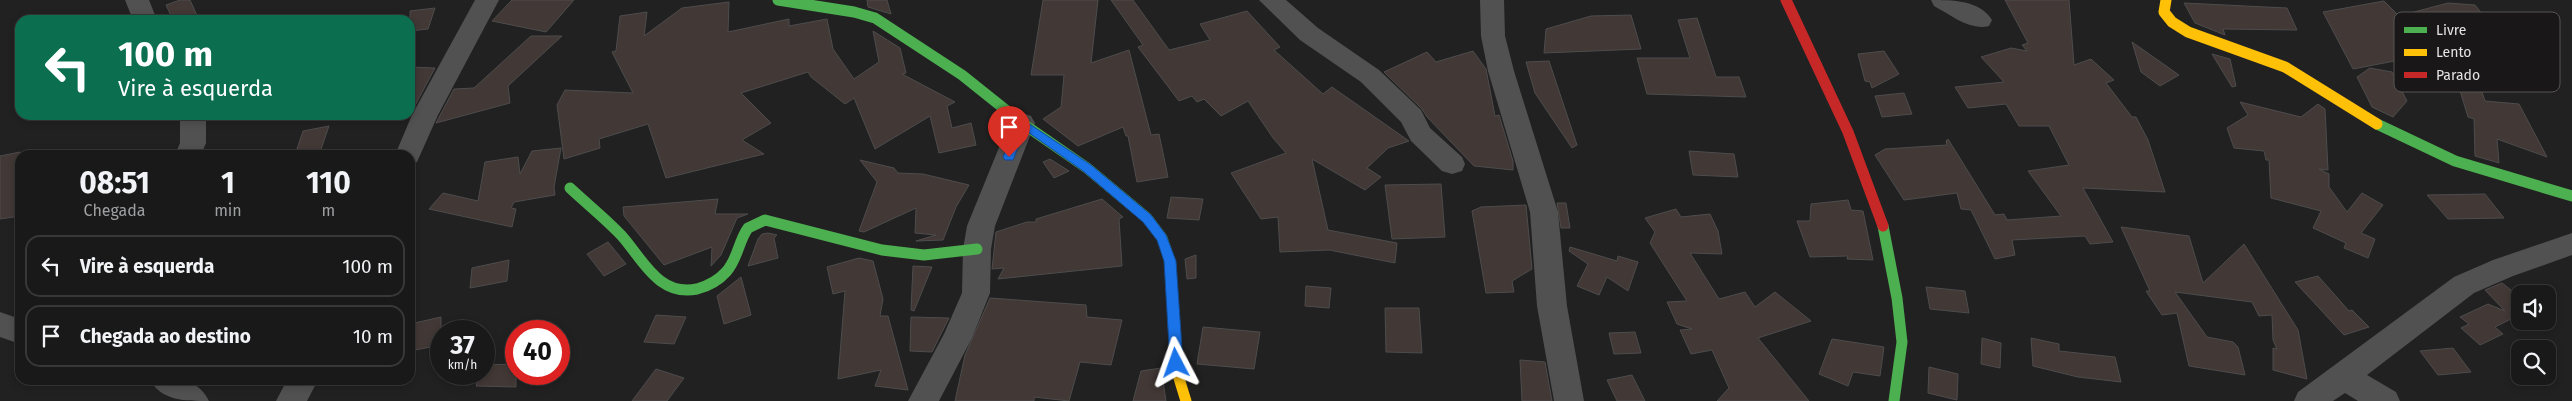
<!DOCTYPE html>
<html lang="pt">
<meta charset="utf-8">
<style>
:root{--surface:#1a1919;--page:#232222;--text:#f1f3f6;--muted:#9fa0a2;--line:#383838}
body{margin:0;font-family:"Fira Sans",sans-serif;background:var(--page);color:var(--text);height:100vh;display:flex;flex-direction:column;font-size:19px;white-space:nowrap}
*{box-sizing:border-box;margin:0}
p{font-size:16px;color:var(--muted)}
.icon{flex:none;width:28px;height:28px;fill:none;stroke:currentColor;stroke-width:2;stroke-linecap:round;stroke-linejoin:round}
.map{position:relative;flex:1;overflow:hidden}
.side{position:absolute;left:15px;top:150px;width:400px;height:235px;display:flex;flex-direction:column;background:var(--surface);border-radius:15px;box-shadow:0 2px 8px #0003,0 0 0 1px var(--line)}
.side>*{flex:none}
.hud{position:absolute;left:15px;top:15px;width:400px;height:105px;border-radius:15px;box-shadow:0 2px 8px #0003,0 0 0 1px var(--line);background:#0b6e4f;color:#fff;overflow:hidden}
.controls{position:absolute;left:2511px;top:285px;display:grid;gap:10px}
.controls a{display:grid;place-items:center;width:45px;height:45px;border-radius:10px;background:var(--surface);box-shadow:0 2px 8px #0003,0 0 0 1px var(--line);font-size:25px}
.speed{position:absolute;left:430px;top:320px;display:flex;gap:10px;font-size:25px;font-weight:700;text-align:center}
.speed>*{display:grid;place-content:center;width:65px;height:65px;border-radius:50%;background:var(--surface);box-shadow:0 2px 8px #0003,0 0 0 1px var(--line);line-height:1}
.speed small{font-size:12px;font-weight:400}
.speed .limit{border:8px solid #d22;background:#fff;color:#111}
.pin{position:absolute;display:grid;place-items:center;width:42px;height:42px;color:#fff;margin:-51px -21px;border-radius:50% 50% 50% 0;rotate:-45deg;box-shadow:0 0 5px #0007}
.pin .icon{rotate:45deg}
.me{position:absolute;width:55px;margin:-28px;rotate:356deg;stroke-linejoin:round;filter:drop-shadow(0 0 4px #0008)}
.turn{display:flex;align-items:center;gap:18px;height:105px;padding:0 20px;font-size:22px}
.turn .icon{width:65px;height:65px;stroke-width:2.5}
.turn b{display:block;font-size:35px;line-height:42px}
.eta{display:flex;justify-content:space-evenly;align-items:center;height:85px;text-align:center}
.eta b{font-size:30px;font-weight:700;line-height:35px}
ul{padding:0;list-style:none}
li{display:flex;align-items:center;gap:15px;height:62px;margin:0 10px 8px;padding:0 10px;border:2px solid var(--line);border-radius:15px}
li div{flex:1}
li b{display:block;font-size:19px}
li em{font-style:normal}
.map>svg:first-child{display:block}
.building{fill:#423836;stroke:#4d4c4c}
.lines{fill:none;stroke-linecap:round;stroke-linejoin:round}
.street{fill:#525152;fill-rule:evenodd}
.fast{stroke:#4caf50;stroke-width:11}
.slow{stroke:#ffc107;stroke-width:11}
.jam{stroke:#c62828;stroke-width:11}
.route{fill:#1a73e8;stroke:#114b97}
.key{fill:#191717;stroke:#565455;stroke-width:1}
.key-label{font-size:14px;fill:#e6e4e5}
</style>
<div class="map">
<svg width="2572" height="401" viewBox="0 0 2572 401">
<rect width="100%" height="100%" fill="#222121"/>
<path class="building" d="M180 0H190L199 20H173L166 5Z
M512 0H574L546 32 492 21Z
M867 0H887L891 14 868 7Z
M1043 0H1098L1091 63 1129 50 1151 135 1159 134 1168 177 1137 182 1128 136H1126L1123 127 1078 146 1043 119 1061 107 1064 75H1031Z
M1111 0H1133L1169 50 1210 40 1200 24 1247 11 1280 47 1274 50 1323 94 1332 87 1409 141 1388 148 1367 168 1381 177 1365 190 1312 159 1328 230 1397 243 1395 263 1329 250 1280 252 1278 217 1261 219 1231 173 1286 153 1273 138 1248 101 1221 116 1204 99 1197 102 1192 96 1179 101 1138 47 1143 45Z
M2005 0H2069L2074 65 2091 59 2114 80 2106 83 2132 117H2136L2148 140 2165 192 2083 188 2113 242 2090 244 2085 236 2012 240 2015 255 1995 259 1971 210 1961 209 1957 193 1904 200 1875 155 1885 149 1947 145 1946 141 1948 139 1995 215 2004 214 2007 220 2061 216 2028 171 2069 165 2049 126H2019L2006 104 1968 108 1955 87 2004 82 1981 57 2011 48 2027 51 2022 45 2028 43Z
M2384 1 2399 16 2448 3 2475 5 2491 25H2462L2471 37 2423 36 2441 52 2353 69 2323 12Z
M729 2 728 32 789 19V26L827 19 833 49 854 79 879 62 873 31 900 48 906 73 902 74 955 102 947 106 952 128 971 123 976 145 939 153 930 116 875 149 854 98 845 104 811 77 808 72 741 93 771 123 742 140 764 154 666 178 648 124 599 139 600 148 564 159 557 105 565 90 633 93 612 52 616 51 620 16 647 12 644 36 682 8Z
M2184 3 2287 8 2297 30 2223 29 2225 35 2195 23Z
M435 8 428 29 410 31V11Z
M1631 15 1641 49 1544 53 1546 29 1591 16Z
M1697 18 1716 77H1739L1746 97 1647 94 1637 58H1690L1678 20Z
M531 36H562L508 86 510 103 436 123 454 89 474 88Z
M2132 42 2179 75 2160 86 2141 72Z
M1473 51 1486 69 1495 116 1499 115 1513 161V170L1474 166 1427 117 1422 109 1384 72 1427 52 1436 62Z
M1884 51 1899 74 1872 88 1870 82 1865 81 1858 54Z
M2212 54 2230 59 2236 86 2232 87Z
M1549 61 1577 145 1572 148 1535 93 1526 62Z
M410 67 435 68 410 115Z
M2370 68 2392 72 2407 101 2393 117 2372 107 2357 77Z
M2458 84 2481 89 2485 101 2519 104 2547 157 2497 139 2499 163 2475 156 2474 119 2468 117Z
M1904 93 1912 114 1882 117 1875 96Z
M2240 102 2301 117 2318 104 2325 109 2328 170 2319 169 2329 174V187L2347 212 2362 193 2383 205 2361 233 2375 239 2368 258 2344 248 2346 243 2313 228 2321 211 2271 198 2269 160H2266L2264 151 2234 148 2227 128 2248 115Z
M329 126 319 155H295L303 131Z
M561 148 554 187 555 195 514 202 511 208 516 209 512 227 429 209 443 193 478 201 485 162 518 157 520 174 532 151Z
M1689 151 1734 154 1738 177 1693 175Z
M20 152V216L0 219V156Z
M1050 159 1069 171 1054 178 1043 162Z
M860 160 894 168 898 173 923 174 969 185 956 207 943 240 916 241 936 235 915 233 916 208 864 232 859 231 877 182Z
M1441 184 1445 237 1392 239 1385 185Z
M2485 194 2504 218 2448 219 2427 195Z
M1171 197 1203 199 1199 220 1167 218Z
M718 199 715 214H748L737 218 721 255 711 266 712 247 664 265 624 216 623 207Z
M1102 199 1123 217 1119 219 1122 266 998 279 1004 268 992 269 996 232 1027 222H1036V219Z
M1848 200 1851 210 1863 211 1873 260 1847 259 1848 256 1810 257 1797 221H1810L1811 204Z
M1557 203H1566L1570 228H1561Z
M1526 205 1532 269 1512 281 1514 292 1486 293 1472 211 1481 207Z
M1676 209 1681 217 1710 214 1718 231 1722 254 1690 253 1719 299 1745 292 1755 307 1775 292 1811 321 1758 338 1809 401H1717L1729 388 1712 350 1691 354 1680 330 1692 329 1677 324 1667 302 1687 301 1650 243 1655 232 1645 218Z
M2121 227 2189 236 2203 283 2244 244 2298 330 2307 379 2273 370V348L2277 349 2273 340 2272 315 2259 316 2252 302 2175 292 2207 337 2233 342 2238 347 2245 375 2189 366 2177 313 2162 315 2146 291H2150Z
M768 233 777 235 774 238 778 258 748 266 758 239 762 234Z
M608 242 626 264 604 276 587 254Z
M1570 247 1617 261 1618 256 1638 262 1628 291 1607 277 1599 295 1577 286 1588 264 1569 251Z
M1196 255V278L1187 279 1185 259Z
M859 258 873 261 883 299 880 316H888L908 390 875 386 881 370 838 379 845 291 833 294 827 267Z
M509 260 507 281 470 288 472 268Z
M913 266 932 267 914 311 911 310Z
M2318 276 2349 311 2352 310 2369 327 2344 335 2295 282Z
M741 277 751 315 724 324 717 296Z
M2502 283 2520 297V325L2513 318 2495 327 2503 334 2480 345 2461 328 2469 324 2460 317 2488 304 2505 311 2485 290Z
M1306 286 1331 288 1329 308 1305 306Z
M1926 287 1965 291 1969 313 1930 309Z
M990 298 1086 305 1087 317 1122 320 1111 365 1080 362 1069 401 1034 397V401H955L965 355Z
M1385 308H1419L1422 353 1386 352Z
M656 315 686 317 674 344 644 342Z
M441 317V345L410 351V324Z
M911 317 949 318 932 352 910 351Z
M1203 327 1260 332 1254 369 1197 364Z
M1635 332 1641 353 1614 354 1609 333Z
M1982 338 2001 343 2000 368 1981 364Z
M2031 338 2059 344V351L2115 357 2121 382 2078 377 2033 366Z
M1832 339 1884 347 1880 376 1853 372 1848 386 1819 374Z
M2453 348 2471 372 2438 375 2420 351Z
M1520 360 1545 362 1552 401H1522Z
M516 364V387L476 386 480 374H484V365Z
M1929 367 1958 374 1957 400 1928 393Z
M1161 368 1166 401H1133L1141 371Z
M656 369 684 378 667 401H632Z
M1632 375 1645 401H1617L1607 380Z"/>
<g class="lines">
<path class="street" d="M125 0H149L157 20H133Z
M475 0H499L438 115 417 162 410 164V155H395L412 115Z
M1259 0H1286L1318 28 1379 70 1421 110 1430 128 1462 157 1465 164 1462 171 1452 174 1442 171 1411 141 1401 122 1361 82 1300 40Z
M1480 0H1504L1505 36 1514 71 1558 212 1567 306 1584 401H1554L1537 306 1530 212 1488 71 1481 36Z
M1931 0C1952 0 1980 0 1992 20L1989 26C1970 31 1951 15 1934 6Z
M1022 113 1031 116 1035 123 995 226 991 249 990 293 972 338 939 401H908L944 334 962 293 963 249 967 226 1009 123 1013 116Z
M180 115H206V143L201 155H175L180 143Z
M2572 233V255L2513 276 2474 293 2367 375 2396 392 2400 401H2358L2345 393 2333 401H2294L2298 392 2454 277 2493 260Z
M0 312 20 319V344L0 337Z
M150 380C174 380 197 376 209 401 185 401 162 401 150 380Z
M287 380H318L307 401H276Z"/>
<path class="fast" d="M778 0 854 12 875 18 962 75 1022 123 1087 168 1147 218 1162 238 1170 261 1174 324
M2377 124 2455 161 2572 196
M570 188C587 204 605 218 621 235 642 258 658 297 697 289 708 286 718 281 726 272 738 259 738 242 748 228L765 220 882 250 924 255 977 249
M1883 226 1897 298 1902 342 1894 401"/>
<path class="slow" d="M2166 0 2164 12 2172 22 2188 32 2285 67 2377 124
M1174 324 1178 375 1186 401"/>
<path class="jam" d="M1786 0 1848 132 1883 226"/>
</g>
<path class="route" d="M1022 119 1091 165 1151 215 1166 235 1176 261 1183 363 1181 366H1172L1170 363 1164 261 1157 240 1143 222 1083 171 1025 130 1013 160H1005L1003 157 1017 123Z"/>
<rect x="2394" y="12" width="166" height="80" rx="8" class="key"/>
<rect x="2404" y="27" width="23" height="6" fill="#4caf50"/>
<rect x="2404" y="49" width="23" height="7" fill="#ffc107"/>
<rect x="2404" y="72" width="23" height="6" fill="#c62828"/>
<g class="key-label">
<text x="2436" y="35">Livre</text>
<text x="2436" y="57">Lento</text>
<text x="2436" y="80">Parado</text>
</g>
</svg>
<div class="controls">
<a><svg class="icon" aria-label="sound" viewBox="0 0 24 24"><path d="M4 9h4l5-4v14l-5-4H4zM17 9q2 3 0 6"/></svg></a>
<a><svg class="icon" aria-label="search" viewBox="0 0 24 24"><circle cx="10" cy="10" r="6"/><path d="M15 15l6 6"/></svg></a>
</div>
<div class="speed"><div>37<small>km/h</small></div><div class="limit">40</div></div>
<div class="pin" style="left:1009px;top:157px;background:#d93025"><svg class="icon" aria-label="arrive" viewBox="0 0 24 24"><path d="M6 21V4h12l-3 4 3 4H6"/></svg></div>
<svg class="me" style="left:1176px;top:363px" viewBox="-20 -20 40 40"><path d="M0-17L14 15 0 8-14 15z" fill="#1a73e8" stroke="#fff" stroke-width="4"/></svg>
<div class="hud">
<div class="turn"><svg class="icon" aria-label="left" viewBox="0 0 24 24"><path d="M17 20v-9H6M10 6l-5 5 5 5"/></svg><div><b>100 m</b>Vire à esquerda</div></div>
</div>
<section class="side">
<div class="eta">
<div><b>08:51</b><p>Chegada</p></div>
<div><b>1</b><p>min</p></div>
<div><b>110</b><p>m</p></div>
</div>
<ul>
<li><svg class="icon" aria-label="left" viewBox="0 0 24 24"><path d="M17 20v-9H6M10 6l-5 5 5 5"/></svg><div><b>Vire à esquerda</b></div><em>100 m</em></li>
<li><svg class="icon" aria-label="arrive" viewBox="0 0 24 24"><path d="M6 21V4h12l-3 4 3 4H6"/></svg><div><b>Chegada ao destino</b></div><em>10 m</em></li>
</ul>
</section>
</div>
